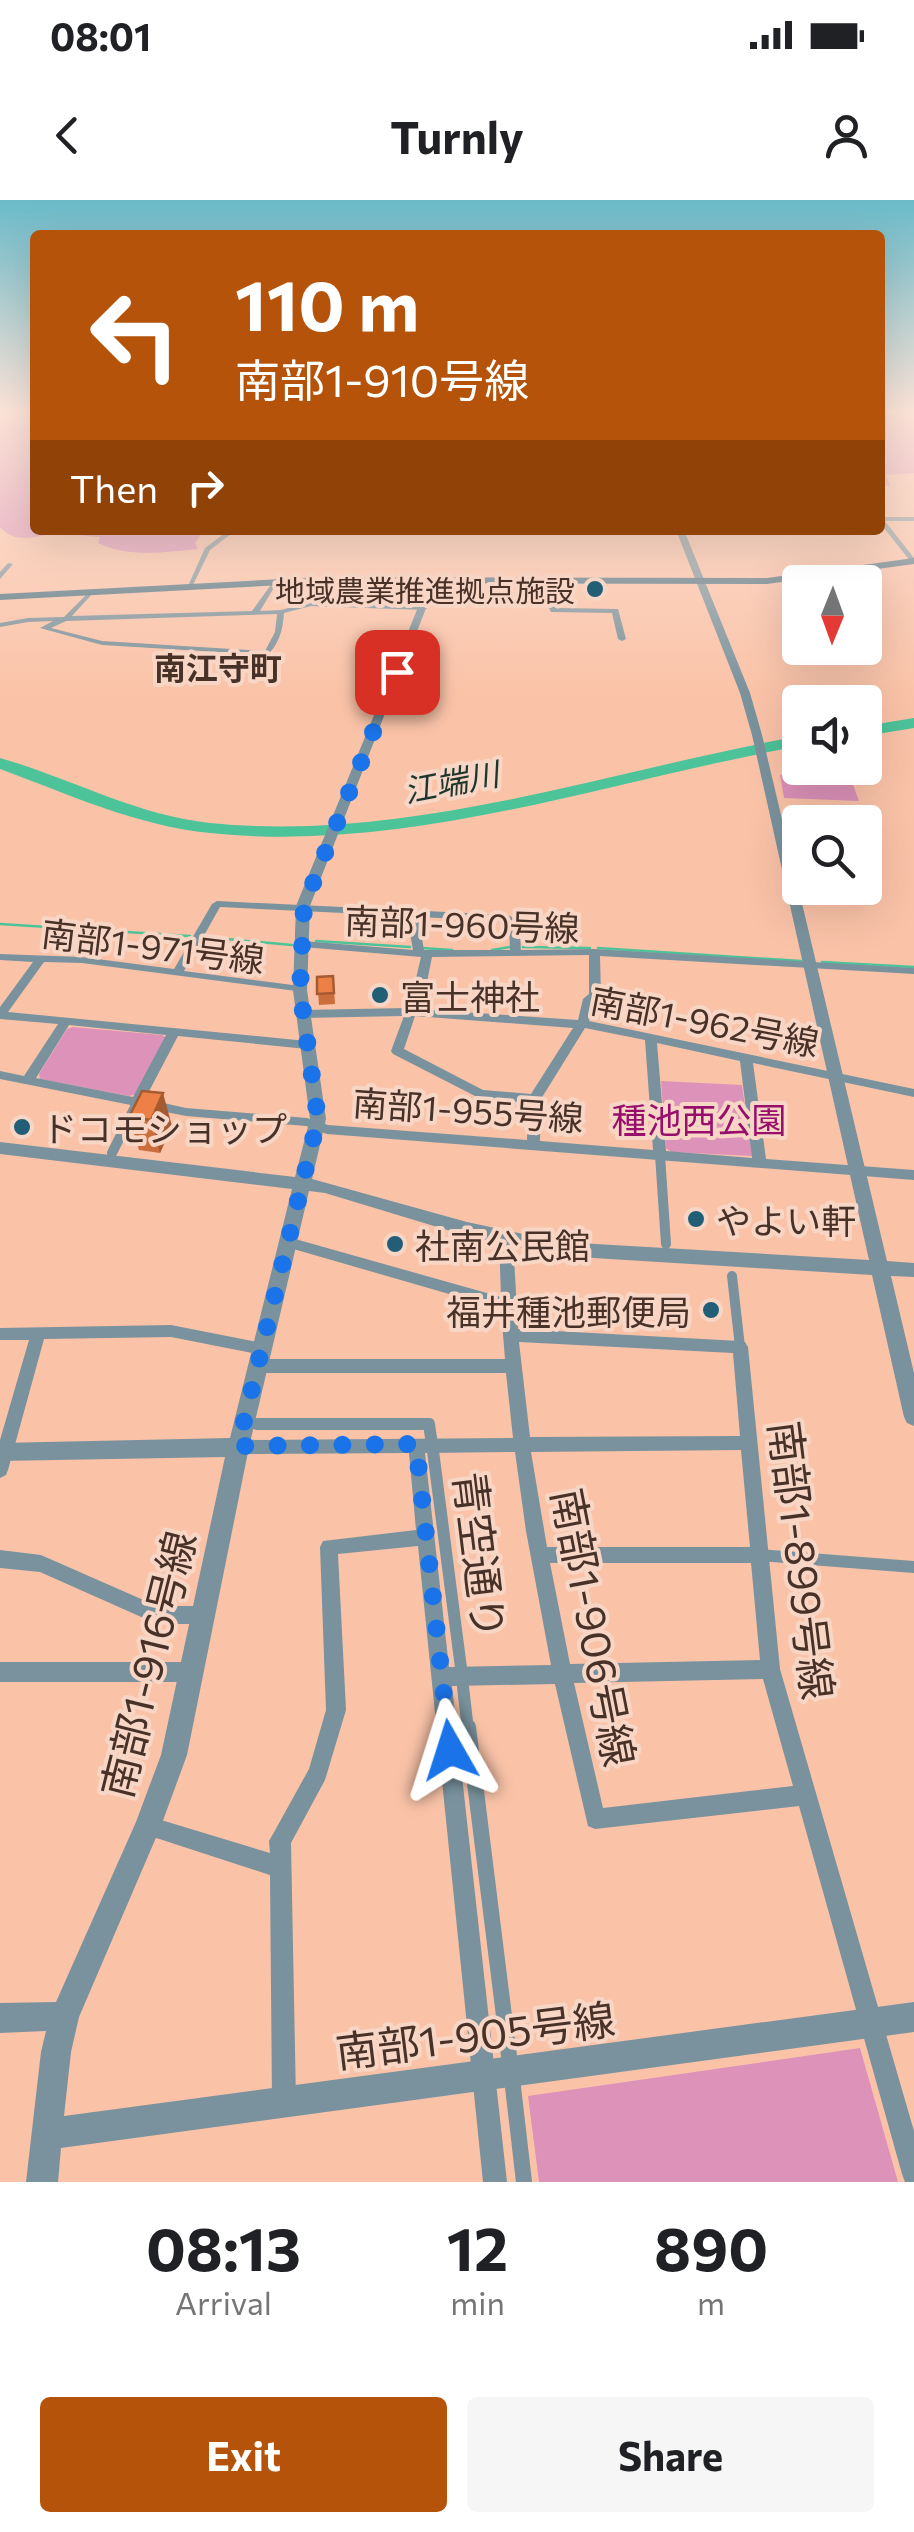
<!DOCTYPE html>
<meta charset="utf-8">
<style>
:root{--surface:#fff;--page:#f6f6f6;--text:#202124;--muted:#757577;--accent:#b45309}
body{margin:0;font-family:Commissioner,"Noto Sans JP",sans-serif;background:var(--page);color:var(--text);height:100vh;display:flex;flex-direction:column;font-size:38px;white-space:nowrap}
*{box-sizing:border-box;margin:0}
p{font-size:32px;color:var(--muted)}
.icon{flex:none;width:55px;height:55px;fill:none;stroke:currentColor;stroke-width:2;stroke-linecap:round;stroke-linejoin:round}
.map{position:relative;height:1982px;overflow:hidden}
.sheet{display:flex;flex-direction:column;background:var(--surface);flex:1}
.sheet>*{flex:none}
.banner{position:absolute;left:30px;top:30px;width:855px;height:305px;border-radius:10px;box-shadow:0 10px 40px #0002;background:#b45309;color:#fff;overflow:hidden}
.needle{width:65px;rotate:181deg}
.buttons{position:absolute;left:782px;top:365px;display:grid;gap:20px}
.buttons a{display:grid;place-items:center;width:100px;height:100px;border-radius:10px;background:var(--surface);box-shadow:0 10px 40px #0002;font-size:50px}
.pin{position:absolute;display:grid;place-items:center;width:85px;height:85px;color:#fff;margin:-42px;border-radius:20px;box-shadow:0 5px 15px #0006}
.me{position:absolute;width:110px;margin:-55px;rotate:354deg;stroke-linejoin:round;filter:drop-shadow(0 0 8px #0008)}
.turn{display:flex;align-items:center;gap:35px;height:210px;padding:0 40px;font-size:45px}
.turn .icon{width:130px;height:130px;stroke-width:2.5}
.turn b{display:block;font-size:70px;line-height:85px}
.then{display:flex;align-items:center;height:95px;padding:0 40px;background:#0003;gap:20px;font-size:38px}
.eta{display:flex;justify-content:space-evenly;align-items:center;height:170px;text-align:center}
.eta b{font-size:60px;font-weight:700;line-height:70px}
.action{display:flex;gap:20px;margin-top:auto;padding:20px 40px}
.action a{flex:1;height:115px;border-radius:10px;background:var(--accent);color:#fff;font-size:40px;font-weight:700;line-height:115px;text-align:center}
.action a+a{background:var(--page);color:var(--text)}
.status{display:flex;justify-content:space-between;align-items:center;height:70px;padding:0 50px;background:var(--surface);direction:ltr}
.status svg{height:28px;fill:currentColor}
header{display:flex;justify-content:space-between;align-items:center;height:130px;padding:0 40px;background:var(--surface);font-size:45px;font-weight:700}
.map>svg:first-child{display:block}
.green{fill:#dc92b9}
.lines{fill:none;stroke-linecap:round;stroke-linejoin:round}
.stream{stroke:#4dc39a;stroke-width:2.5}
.river{fill:#4dc39a;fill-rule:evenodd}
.pedestrian-far2{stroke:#79929d;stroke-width:10}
.pedestrian-far1{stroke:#79929d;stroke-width:12}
.pedestrian{stroke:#79929d;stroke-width:16}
.minor{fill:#79929d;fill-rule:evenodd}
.tertiary{fill:#79929d;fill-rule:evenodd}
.secondary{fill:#4d7383;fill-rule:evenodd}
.wall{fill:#cc6e3c}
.shaded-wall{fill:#a65a31}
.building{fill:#ed8046;stroke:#a65a31;stroke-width:2.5}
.route{stroke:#1a73e8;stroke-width:18;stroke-dasharray:0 32.4}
.poi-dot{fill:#225f76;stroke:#f7d6c6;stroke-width:4}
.labels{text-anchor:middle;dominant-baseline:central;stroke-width:8;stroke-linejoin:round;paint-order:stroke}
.far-poi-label{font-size:30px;fill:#483228;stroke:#f7d6c6;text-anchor:end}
.far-quarter-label{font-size:32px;font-weight:bold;fill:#483228;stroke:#f7d6c6}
.far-water-label{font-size:32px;font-style:italic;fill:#1e372d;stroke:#f7d6c6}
.street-label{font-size:35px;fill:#483228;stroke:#f7d6c6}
.poi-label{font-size:35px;fill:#483228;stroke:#f7d6c6;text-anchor:start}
.park-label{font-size:35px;fill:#970f6a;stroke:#f7d6c6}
.near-street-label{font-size:42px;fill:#483228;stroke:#f7d6c6}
</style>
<div class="status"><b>08:01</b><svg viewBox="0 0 49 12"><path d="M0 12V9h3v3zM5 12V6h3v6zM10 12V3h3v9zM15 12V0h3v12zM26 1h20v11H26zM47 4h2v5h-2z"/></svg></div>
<header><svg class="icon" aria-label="back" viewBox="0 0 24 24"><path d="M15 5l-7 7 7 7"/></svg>Turnly<svg class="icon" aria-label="person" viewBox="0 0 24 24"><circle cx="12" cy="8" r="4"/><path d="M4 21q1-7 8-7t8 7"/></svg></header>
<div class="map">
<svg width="914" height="1982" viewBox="0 0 914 1982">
<rect width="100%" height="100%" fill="#fac3a8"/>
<path class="green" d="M0 214H35V330H204L195 343 198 349C164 352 130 358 98 343L100 337C88 337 77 334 65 333 42 332 18 348 0 327Z
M880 214H914V273L886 275 890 286H880Z
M809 568H847L859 601 784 598 780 575Z
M73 827 162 835 166 838 136 894 129 896 40 879 39 874 67 829Z
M661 881 742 885 752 956 671 952 666 948Z
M860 1848 898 1982H539L528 1896Z"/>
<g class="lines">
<path class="stream" d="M0 724 190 736
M205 737 292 745
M316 741 410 747
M523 747 590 748
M422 748 452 750
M598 748 801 761
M492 750 510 747
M822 762 914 767"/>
<path class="river" d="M914 518V528L865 536V526Z
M800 536V546C606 581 409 654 210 633 137 626 68 594 0 569V558C71 578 135 615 210 623 409 643 606 571 800 536Z"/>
<path class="pedestrian-far2" d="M112 953 135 907
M660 955 666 1044
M732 1076 740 1147"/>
<path class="pedestrian-far1" d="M257 1224H429L431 1238
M433 1251 461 1468
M760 1355 914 1367
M463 1487 468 1530"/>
<path class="pedestrian" d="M468 1527 509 1856
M513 1887 524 1982"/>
<path class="minor" d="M880 317H914V321H885L914 358V363L911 362 880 323Z
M229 330H236L210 350 193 385 188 386 205 348Z
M8 363 13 364 0 379V372Z
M275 379 278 381 260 411 281 410 311 402 424 406 428 408 424 410 311 406 284 413C283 429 279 445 267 455L102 445 40 428 53 421 28 422 0 427V423L28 418 64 417 92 389 94 392 72 416 252 411ZM277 414 275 432 265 451 102 441 51 428 66 421Z
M535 380H539L556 408 618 409 626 439 622 441 618 439 612 413 551 412Z
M217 701 508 715C522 721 520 736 521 750L594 749 914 768V774L600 756 601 795 594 801 589 821 914 889V897L753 863 766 959 914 970V980L327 934 306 926 186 916 0 879V871L24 876 58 824 0 819V807L33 762 0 760V754L82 757 174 769 212 704ZM220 707 407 716 413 750 303 741 298 744 303 747 421 757 414 787 406 808 302 810 296 814 302 818 404 816 391 851 393 854 477 897 528 903 527 940 328 925 307 918 186 908 145 899 178 836 307 849 313 845 307 841 8 812 44 762 82 763 304 792V788L300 786 184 771ZM418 717 505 721 509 725 510 750H424ZM589 755V794L583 799 578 820 418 809 426 787 432 757ZM415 816 573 828 531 894 483 890 404 849ZM69 825 166 835 133 897 36 878ZM585 828 645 840 653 950 540 941 541 899ZM657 843 740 861 752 958 666 951Z
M506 1034 511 1035 513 1039 518 1129 740 1141 745 1142 748 1147 780 1469 914 1931V1982H905L902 1974 799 1606 595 1629 588 1626 555 1484 452 1486 507 1982H483L418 1346 338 1354 346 1510 325 1580 291 1643 296 1901 292 1909 284 1913 276 1909 272 1901 270 1675 141 1633 138 1626 141 1619 148 1616 270 1653 269 1641 273 1634 309 1569 326 1510 320 1347 323 1341 416 1330 409 1253 238 1254 232 1252 230 1247 232 1242 238 1240 513 1238 506 1173H258L252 1171 250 1166 252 1161 258 1159H505L501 1109 283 1046 281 1042 283 1038 288 1037 501 1097 499 1039 501 1035ZM519 1142 733 1153 740 1236 530 1237ZM741 1250 750 1347H547L531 1252ZM515 1252 526 1331 551 1465 449 1467 425 1253ZM550 1363H751L760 1460 570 1464ZM763 1479 793 1586 603 1608 574 1483Z
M171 1125 262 1143 267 1144 270 1149 267 1154 262 1155 171 1137 44 1139 8 1270 6 1275 0 1278V1240L29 1140H0V1128Z
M0 1350 41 1355 157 1406H203L210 1409 212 1415 210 1421 203 1424H157L40 1372 0 1368Z
M0 1462H192L199 1465 202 1472 199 1479 192 1482H0Z"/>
<path class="tertiary" d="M676 330H684L750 493 762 535 887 1061 914 1063V1077L891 1076 914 1173V1226L907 1223 904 1217 872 1075 561 1056 467 1036 325 993 309 991 249 1247 187 1555 161 1626 79 1817 71 1852 64 1916 914 1802V1832L61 1948 58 1982H26L41 1852 46 1831 0 1833V1803L56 1802 136 1622 161 1555 225 1257 0 1261V1243L230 1238 292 989 0 954V942L295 977 310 919 293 790 296 706 430 378 437 380 310 706 307 790 326 919 312 979 467 1022 561 1042 869 1060 752 535 740 493Z"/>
<path class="secondary" d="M914 358V364L767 384 322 383 0 400V394L322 377 767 378Z"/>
</g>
<path class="wall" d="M333 776 335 804 319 805 317 777Z
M142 891 172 926 160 953 139 950 129 917Z"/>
<path class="shaded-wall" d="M163 893 172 926 160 953 151 920Z"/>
<path class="building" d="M333 776 334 793 317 794V777Z
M142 891 163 893 151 920 129 917Z"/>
<linearGradient id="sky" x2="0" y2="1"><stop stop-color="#6abac9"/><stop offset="0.43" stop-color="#fde4d8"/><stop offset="1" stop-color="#fde4d8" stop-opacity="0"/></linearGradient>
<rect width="914" height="492" fill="url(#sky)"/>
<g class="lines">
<path class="route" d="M397 472 304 706 300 790 318 919 238 1246 416 1244 450 1550"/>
</g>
<g class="poi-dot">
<circle cx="595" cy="389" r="10"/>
<circle cx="380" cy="795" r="10"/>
<circle cx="22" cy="927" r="10"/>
<circle cx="696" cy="1019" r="10"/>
<circle cx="395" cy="1044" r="10"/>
<circle cx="711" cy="1110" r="10"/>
</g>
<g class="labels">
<g class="far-poi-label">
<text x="575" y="389">地域農業推進拠点施設</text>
</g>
<g class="far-quarter-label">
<text x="218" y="467">南江守町</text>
</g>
<g class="far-water-label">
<text transform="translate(451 581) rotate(-11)">江端川</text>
</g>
<g class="street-label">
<text transform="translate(462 723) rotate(2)">南部1-960号線</text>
<text transform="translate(153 745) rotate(7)">南部1-971号線</text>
<text transform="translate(705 820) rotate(11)">南部1-962号線</text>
<text transform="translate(468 909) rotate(4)">南部1-955号線</text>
</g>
<g class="poi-label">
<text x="400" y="795">富士神社</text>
<text x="42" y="927">ドコモショップ</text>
<text x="716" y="1019">やよい軒</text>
<text x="415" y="1044">社南公民館</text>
<text x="691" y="1110" text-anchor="end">福井種池郵便局</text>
</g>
<g class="park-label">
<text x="699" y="918">種池西公園</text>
</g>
<g class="near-street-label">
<text transform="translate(481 1355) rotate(83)">青空通り</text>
<text transform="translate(803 1360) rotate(83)">南部1-899号線</text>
<text transform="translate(595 1427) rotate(79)">南部1-906号線</text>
<text transform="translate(147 1464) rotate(-76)">南部1-916号線</text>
<text transform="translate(475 1834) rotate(-7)">南部1-905号線</text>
</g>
</g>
</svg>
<div class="buttons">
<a><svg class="needle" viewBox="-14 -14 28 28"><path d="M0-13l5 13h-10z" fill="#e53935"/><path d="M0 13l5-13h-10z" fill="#757577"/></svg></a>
<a><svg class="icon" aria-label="sound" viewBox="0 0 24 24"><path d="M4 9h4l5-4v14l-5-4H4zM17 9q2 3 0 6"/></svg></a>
<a><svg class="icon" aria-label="search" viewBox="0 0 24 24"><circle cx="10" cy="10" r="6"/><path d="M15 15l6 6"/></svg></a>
</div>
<div class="pin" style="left:397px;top:472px;background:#d93025"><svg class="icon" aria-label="arrive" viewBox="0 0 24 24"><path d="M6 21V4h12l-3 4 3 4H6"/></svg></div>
<svg class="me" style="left:450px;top:1550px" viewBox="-20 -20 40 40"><path d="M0-17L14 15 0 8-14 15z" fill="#1a73e8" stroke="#fff" stroke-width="4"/></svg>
<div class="banner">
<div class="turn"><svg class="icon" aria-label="left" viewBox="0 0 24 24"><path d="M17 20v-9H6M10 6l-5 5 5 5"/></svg><div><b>110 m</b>南部1-910号線</div></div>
<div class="then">Then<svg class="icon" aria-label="right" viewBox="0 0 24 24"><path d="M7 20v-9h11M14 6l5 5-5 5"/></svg></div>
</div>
</div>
<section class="sheet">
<div class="eta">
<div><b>08:13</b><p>Arrival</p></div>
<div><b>12</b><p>min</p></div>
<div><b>890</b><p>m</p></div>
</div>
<div class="action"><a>Exit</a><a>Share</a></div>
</section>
